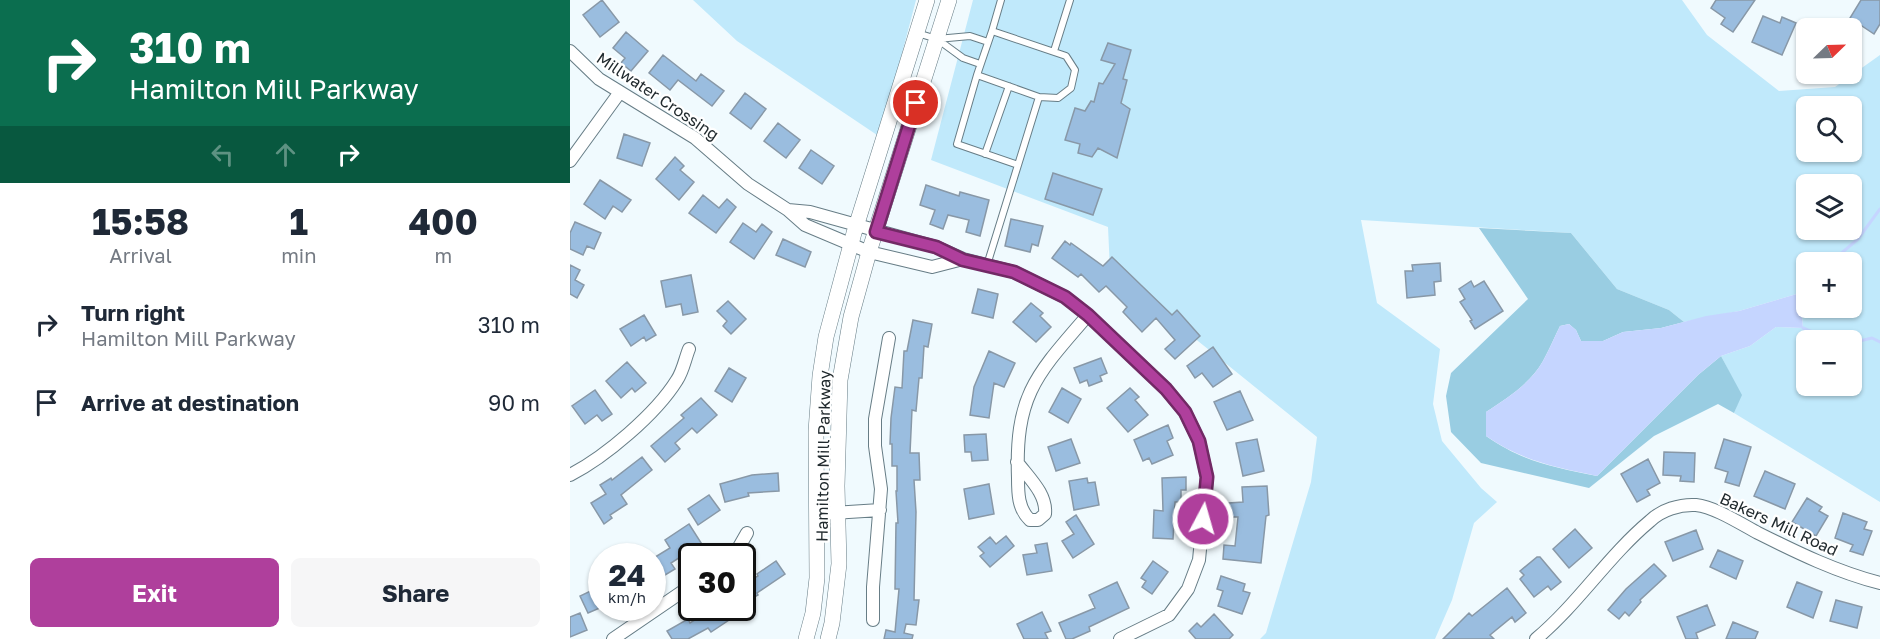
<!DOCTYPE html>
<meta charset="utf-8">
<style>
:root{--surface:#fff;--page:#f6f6f7;--text:#1f2937;--muted:#747a83;--accent:#af3f9c}
body{margin:0;font-family:"Golos Text",sans-serif;background:var(--page);color:var(--text);height:100vh;display:flex;flex-direction:column;font-size:22px;white-space:nowrap}
*{box-sizing:border-box;margin:0}
p{font-size:20px;color:var(--muted)}
.icon{flex:none;width:33px;height:33px;fill:none;stroke:currentColor;stroke-width:2;stroke-linecap:round;stroke-linejoin:round}
.map{position:relative;flex:1;overflow:hidden}
.sheet{display:flex;flex-direction:column;background:var(--surface);width:570px}
.sheet>*{flex:none}
.top-card{background:#0b6e4f;color:#fff;overflow:hidden}
.needle{width:39px;rotate:67deg}
.buttons{position:absolute;left:1226px;top:18px;display:grid;gap:12px}
.buttons a{display:grid;place-items:center;width:66px;height:66px;border-radius:9px;background:var(--surface);box-shadow:0 2px 4px #0004;font-size:30px}
.speed{position:absolute;left:18px;top:543px;display:flex;gap:12px;font-size:30px;font-weight:700;text-align:center}
.speed>*{display:grid;place-content:center;width:78px;height:78px;border-radius:50%;background:var(--surface);box-shadow:0 2px 4px #0004;line-height:1}
.speed small{font-size:15px;font-weight:400}
.speed .limit{border:3px solid #111;border-radius:9px;background:#fff;color:#111}
.pin{position:absolute;display:grid;place-items:center;width:51px;height:51px;color:#fff;margin:-26px;border:3px solid #fff;border-radius:50%;box-shadow:0 2px 6px #0007}
.me{position:absolute;width:66px;margin:-33px;rotate:6deg;stroke-linejoin:round;filter:drop-shadow(0 0 4px #0008)}
.turn{display:flex;align-items:center;gap:21px;height:126px;padding:0 30px;font-size:27px}
.turn .icon{width:78px;height:78px;stroke-width:2.5}
.turn b{display:block;font-size:42px;line-height:51px}
.lanes{display:flex;align-items:center;height:57px;padding:0 30px;background:#0003;justify-content:center;gap:30px;direction:ltr}
.lanes .off{opacity:.35}
.eta{display:flex;justify-content:space-evenly;align-items:center;height:102px;text-align:center}
.eta b{font-size:36px;font-weight:700;line-height:42px}
.cta{display:flex;gap:12px;margin-top:auto;padding:12px 30px}
.cta a{flex:1;height:69px;border-radius:9px;background:var(--accent);color:#fff;font-size:24px;font-weight:700;line-height:69px;text-align:center}
.cta a+a{background:var(--page);color:var(--text)}
ul{padding:0;list-style:none}
li{display:flex;align-items:center;gap:18px;height:78px;padding:0 30px}
li div{flex:1}
li b{display:block;font-size:22px}
li em{font-style:normal}
main{display:flex;flex:1;min-height:0}
.map>svg:first-child{display:block}
.green{fill:#c0e9fb;fill-rule:evenodd}
.forest{fill:#99cde2}
.water{fill:#c5d5ff}
.lines{fill:none;stroke-linecap:round;stroke-linejoin:round}
.stream{stroke:#c5d5ff;stroke-width:3}
.building{fill:#9abddf;stroke:#8898a7;stroke-width:1.5}
.service-casing{stroke:#677d86;stroke-width:8}
.minor-casing{stroke:#677d86;stroke-width:14}
.tertiary-casing{stroke:#677d86;stroke-width:16}
.service{stroke:#fff;stroke-width:6}
.minor{stroke:#fff;stroke-width:12}
.tertiary{stroke:#fff;stroke-width:15}
.route-casing{stroke:#722965;stroke-width:15}
.route{stroke:#af3f9c;stroke-width:10}
.labels{text-anchor:middle;dominant-baseline:central;stroke-width:4.5;stroke-linejoin:round;paint-order:stroke}
.street-label{font-size:16px;fill:#212a2e;stroke:#fff}
</style>
<main>
<section class="sheet">
<div class="top-card">
<div class="turn"><svg class="icon" aria-label="right" viewBox="0 0 24 24"><path d="M7 20v-9h11M14 6l5 5-5 5"/></svg><div><b>310 m</b>Hamilton Mill Parkway</div></div>
<div class="lanes"><svg class="icon off" aria-label="left" viewBox="0 0 24 24"><path d="M17 20v-9H6M10 6l-5 5 5 5"/></svg><svg class="icon off" aria-label="ahead" viewBox="0 0 24 24"><path d="M12 20V5M6 11l6-6 6 6"/></svg><svg class="icon" aria-label="right" viewBox="0 0 24 24"><path d="M7 20v-9h11M14 6l5 5-5 5"/></svg></div>
</div>
<div class="eta">
<div><b>15:58</b><p>Arrival</p></div>
<div><b>1</b><p>min</p></div>
<div><b>400</b><p>m</p></div>
</div>
<ul>
<li><svg class="icon" aria-label="right" viewBox="0 0 24 24"><path d="M7 20v-9h11M14 6l5 5-5 5"/></svg><div><b>Turn right</b><p>Hamilton Mill Parkway</p></div><em>310 m</em></li>
<li><svg class="icon" aria-label="arrive" viewBox="0 0 24 24"><path d="M6 21V4h12l-3 4 3 4H6"/></svg><div><b>Arrive at destination</b></div><em>90 m</em></li>
</ul>
<div class="cta"><a>Exit</a><a>Share</a></div>
</section>
<div class="map">
<svg width="1310" height="639" viewBox="0 0 1310 639">
<rect width="100%" height="100%" fill="#f0fafe"/>
<path class="green" d="M123 0H346L310 137 167 41Z
M403 0H1112L1137 35 1209 91 1265 87 1310 55V502L1164 413 1171 395 1151 356 1180 346 1206 327 1233 328 1230 293 1169 311 1114 322 1099 310 1047 289 1001 233 791 220 807 303 870 349 863 404 872 441 911 488 927 502 904 523 882 600 865 639H690L696 633 741 482 747 437 540 270 538 227 361 160ZM1236 106H1281V152H1236ZM1236 184H1281V230H1236ZM1236 262H1281V308H1236ZM1236 340H1281V386H1236Z"/>
<path class="forest" d="M909 228 1001 233 1047 289 1099 310 1114 322 1091 328 1053 332 1033 341H1011L1006 330 999 324 990 326C984 338 979 350 973 361 960 384 937 398 916 412V436C953 462 984 467 1027 476L1128 375 1151 356 1172 395 1164 413 1148 404 1084 436 1019 488 911 463 881 432 876 396 881 373 958 299Z"/>
<path class="water" d="M1230 293 1233 328 1206 327 1180 346 1151 356 1128 375 1027 476C985 467 952 461 916 436V412C937 398 960 384 973 361 979 350 984 338 990 326L999 324 1006 330 1011 341H1033L1053 332 1091 328 1136 316 1169 311Z"/>
<g class="lines">
<path class="stream" d="M1261 262 1288 239 1310 209
M1231 294 1236 288
M1233 328 1261 340
M1281 343 1302 338 1310 342"/>
</g>
<path class="building" d="M32 0 49 22 30 37 13 15Z
M1146 0H1185L1163 32 1151 24 1155 18 1141 8Z
M1291 0H1310V24L1304 34 1280 18Z
M1193 16 1210 23 1212 17 1226 23 1212 55 1182 42Z
M56 32 78 51 61 71 51 63 55 58 43 48Z
M538 43 561 50 553 79 557 80 551 103 560 109 547 158 528 148 522 157 508 153 510 144 495 140 505 108 515 111 521 101 524 102 529 83 533 84 545 64 531 60Z
M93 55 126 81 131 74 154 91 142 106 108 80 100 90 79 73Z
M175 93 196 109 181 129 160 113Z
M208 123 230 140 216 158 194 141Z
M54 134 80 143 72 166 47 158Z
M241 150 264 166 252 184 229 168Z
M105 157 114 166 110 170 124 182 109 200 86 179Z
M483 173 532 189 523 215 475 199Z
M30 180 61 200 52 212 43 206 35 219 14 204Z
M356 185 389 196 390 192 419 200 410 236 396 232 399 220 378 215 373 229 360 224 365 210 350 205Z
M133 195 149 208 157 199 166 207 146 233 119 213Z
M441 219 473 226 468 246 462 244 460 252 435 246Z
M5 222 31 233 24 249 17 246 13 255 0 249V233Z
M173 223 186 232 192 224 202 232 184 259 160 242Z
M213 239 241 252 235 267 206 255Z
M495 241 500 245 501 243 533 266 542 257 602 315 607 310 630 336 605 359 595 349 605 340 586 318 572 332 553 312 557 307 536 286 529 292 511 274 508 277 482 258Z
M870 263 871 281 864 282 865 295 837 298 835 271H843L842 265Z
M0 265 10 270 5 280 14 285 7 298 0 294Z
M121 275 128 312 113 315 111 304 96 307 91 281Z
M901 281 904 287 914 281 933 311 905 329 900 321 902 320 890 302 895 299 889 289Z
M408 289 428 294 423 318 402 313Z
M158 301 176 319 161 334 153 326 157 321 147 311Z
M461 303 473 313 470 316 481 327 466 342 443 322Z
M74 315 86 335 76 341 74 337 61 346 50 329Z
M343 320 362 324 358 347 354 346 352 378H349L346 411 342 410 340 453H349L350 480H344L346 512 344 600H349L346 625 336 624 334 633 343 635 342 639H314L316 630 325 632 329 589H325L326 523H328L326 491H327V466H322V444H320L321 418 325 387 332 388 334 351H337Z
M643 347 662 374 643 387 632 373 625 378 617 366Z
M419 351 445 363 434 387 424 383 419 418 400 415 404 387Z
M531 358 537 373 530 376 532 381 519 386 517 380 510 383 504 368Z
M57 362 76 383 65 392 62 388 51 398 36 381Z
M159 368 176 378 162 402 145 391Z
M492 388 511 399 498 423 479 412Z
M560 388 569 397 565 400 578 415 558 432 537 408Z
M25 390 42 414 32 421 27 415 15 424 2 406Z
M670 391 683 420 657 430 644 402Z
M131 398 147 415 127 433 122 428 105 443 110 449 95 462 81 446 114 418 111 415Z
M598 425 603 438 597 441 603 455 582 464 579 458 573 461 564 440Z
M416 434 418 460 402 461 401 452H395L394 435Z
M501 439 510 463 486 471 478 447Z
M687 439 694 471 673 476 666 443Z
M1154 439 1181 447 1169 486 1155 482 1158 472 1145 468Z
M1094 452 1125 453 1124 482 1110 481 1111 476 1093 475Z
M72 457 82 470 51 495 57 504 40 515 42 518 34 524 21 503 36 494 30 485 41 478 42 480Z
M1078 459 1090 483 1077 490 1080 495 1067 502 1051 474Z
M1195 471 1225 484 1215 509 1184 496Z
M208 473 209 491 178 493 179 496 155 502 150 484 182 475Z
M616 477V490H611V502H605L603 539 583 538 584 510 593 511 592 478Z
M517 478 518 483 525 482 529 505 504 510 499 481Z
M419 484 424 514 399 519 394 489Z
M697 486 699 515 696 516 691 563 653 559 654 545 665 546 668 517H660L659 503 673 502 672 487Z
M139 495 150 510 128 525 118 509Z
M1237 498 1252 507 1249 511 1258 516 1246 536 1222 522Z
M1273 513 1297 522 1294 529 1302 531 1293 555 1280 551 1283 545 1265 538Z
M506 515 524 544 503 558 492 541 504 534 496 522Z
M119 524 135 549 125 556 121 550 101 563 105 569 82 583V559L100 548 95 540Z
M1005 529 1022 548 999 568 983 549Z
M1126 530 1133 549 1103 561 1095 542Z
M436 536 444 546 420 567 410 556 414 553 408 547 420 537 426 544Z
M477 543 482 571 457 575 453 555 467 553 465 545Z
M1148 550 1173 561 1166 579 1140 567Z
M967 557H970L991 582 981 590 978 586 964 597 950 579 954 575 950 571Z
M206 561 215 574 187 593 188 595 172 604V585L188 576 187 574Z
M583 561 598 572 582 594 572 587 576 581 571 578Z
M1084 564 1096 576 1070 600 1071 602 1059 616 1055 612 1049 619 1038 610 1056 589Z
M651 576 675 584 673 591 680 593 672 614 648 606 653 591 647 589Z
M32 579V607L18 613 10 596 25 589 22 583Z
M547 582 559 608 519 627 520 631 502 639H496L489 623 525 608 519 595Z
M1227 582 1252 592 1243 618 1217 607Z
M937 588 956 613 945 622 942 617 920 635 924 639H873L899 613 902 616Z
M1266 600 1292 607 1287 628 1260 621Z
M1137 605 1145 625 1126 633 1128 639H1116L1107 617Z
M144 608H155L162 618 141 632 138 628 118 639H102L97 631 118 619 120 623Z
M472 612 481 631 475 633 478 639H454L447 624Z
M10 613 17 630 0 637V617Z
M644 614 663 635 659 639H626L619 631 627 623 631 627Z
M1163 622 1188 632 1185 639H1156Z"/>
<g class="lines">
<g class="service-casing">
<path id="service" d="M422 31 431 0
M347 33 367 39 393 58 410 64
M367 39 400 36 418 42
M484 51 500 0
M407 75 469 97 488 98 501 88 505 70 496 56 422 31 407 75 387 144 448 165 469 97
M415 154 439 86
M417 265 448 165"/>
</g>
<g class="minor-casing">
<path id="minor" d="M0 51 29 79 125 138 178 184 218 210 235 225 299 252 362 267 393 259
M0 161 50 92
M218 210 240 212 366 247 393 259 444 272 495 297 518 315 596 389 615 412 629 441 637 477 629 560 618 589 599 615 550 639
M447 462C459 478 477 494 475 514L468 520H460C448 509 448 493 448 478 445 395 466 375 518 315
M0 475C35 457 86 414 107 380 113 371 115 359 119 349
M247 514 310 510
M162 556 165 554 177 533
M303 620V587L311 489 305 446V419L319 338
M43 639 122 585
M966 639C1008 604 1038 556 1080 521 1091 510 1110 504 1126 505 1145 507 1171 524 1188 533 1228 553 1267 572 1310 583"/>
</g>
<g class="tertiary-casing">
<path id="tertiary" d="M236 639 243 613 247 578 246 431 250 376 256 337 284 233 357 0
M258 639 262 623 269 564 267 486 270 380 281 317 299 252 379 0"/>
</g>
<use href="#service" class="service"/>
<use href="#minor" class="minor"/>
<use href="#tertiary" class="tertiary"/>
</g>
<g class="lines">
<g class="route-casing">
<path id="route" d="M346 103 306 232 366 247 393 260 444 272 495 297 518 315 596 389 615 412 629 441 637 477 633 519"/>
</g>
<use href="#route" class="route"/>
</g>
<g class="labels">
<g class="street-label">
<text transform="translate(88 96) rotate(34)">Millwater Crossing</text>
<text transform="translate(253 456) rotate(-89)">Hamilton Mill Parkway</text>
<text transform="translate(1209 524) rotate(25)">Bakers Mill Road</text>
</g>
</g>
</svg>
<div class="buttons">
<a><svg class="needle" viewBox="-14 -14 28 28"><path d="M0-13l5 13h-10z" fill="#e53935"/><path d="M0 13l5-13h-10z" fill="#747a83"/></svg></a>
<a><svg class="icon" aria-label="search" viewBox="0 0 24 24"><circle cx="10" cy="10" r="6"/><path d="M15 15l6 6"/></svg></a>
<a><svg class="icon" aria-label="layers" viewBox="0 0 24 24"><path d="M12 4l9 5-9 5-9-5zM3 14l9 5 9-5"/></svg></a>
<a>+</a>
<a>−</a>
</div>
<div class="speed"><div>24<small>km/h</small></div><div class="limit">30</div></div>
<div class="pin" style="left:346px;top:103px;background:#d93025"><svg class="icon" aria-label="arrive" viewBox="0 0 24 24"><path d="M6 21V4h12l-3 4 3 4H6"/></svg></div>
<svg class="me" style="left:633px;top:519px" viewBox="-20 -20 40 40"><circle r="17" fill="#af3f9c" stroke="#fff" stroke-width="3"/><path d="M0-11L8 9 0 5-8 9z" fill="#fff"/></svg>
</div>
</main>
